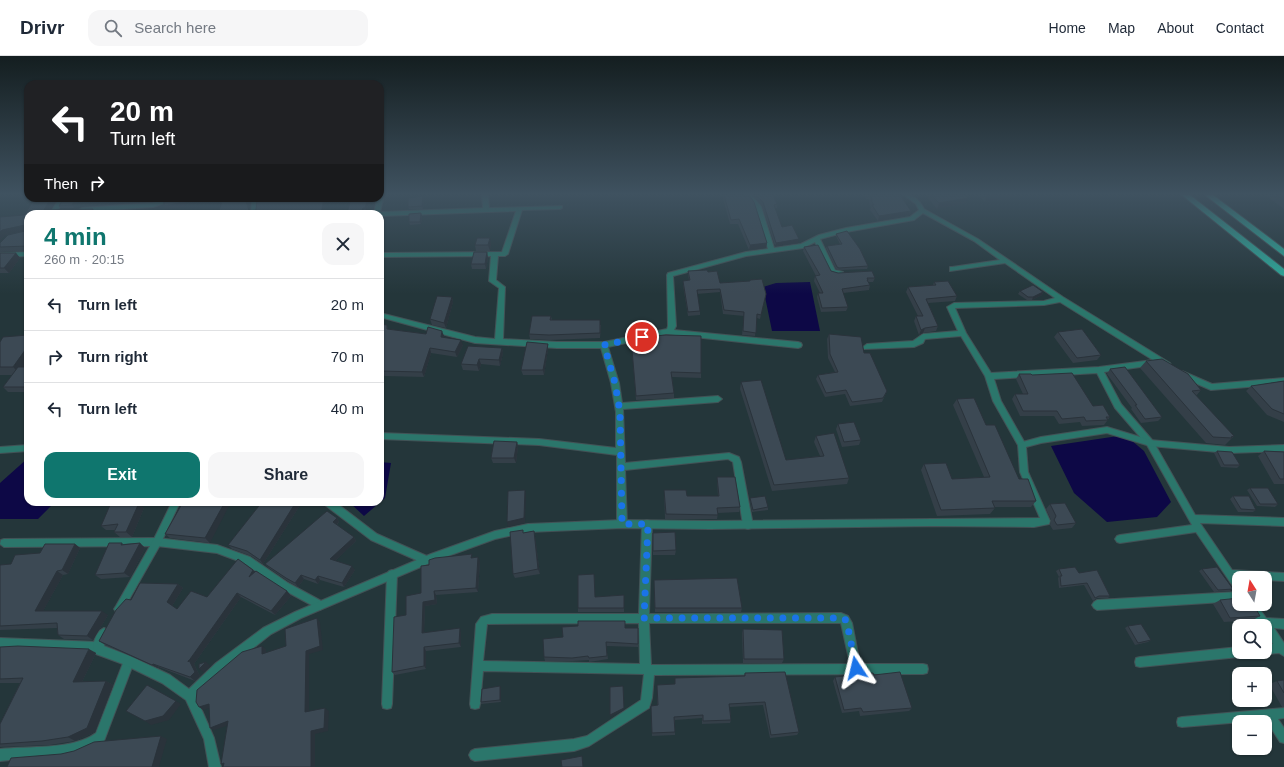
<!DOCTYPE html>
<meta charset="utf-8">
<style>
:root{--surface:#fff;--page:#f6f6f7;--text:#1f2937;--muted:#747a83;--line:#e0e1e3;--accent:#0f766e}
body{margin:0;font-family:Helvetica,sans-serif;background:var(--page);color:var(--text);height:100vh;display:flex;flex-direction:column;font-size:15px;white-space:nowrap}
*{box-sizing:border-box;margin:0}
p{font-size:13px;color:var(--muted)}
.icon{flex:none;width:22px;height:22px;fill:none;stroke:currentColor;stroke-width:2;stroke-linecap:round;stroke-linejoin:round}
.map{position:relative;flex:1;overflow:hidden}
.details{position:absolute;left:24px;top:154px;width:360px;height:296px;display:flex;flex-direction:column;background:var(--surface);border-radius:12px;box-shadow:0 1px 3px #0004}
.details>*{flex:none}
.top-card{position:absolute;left:24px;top:24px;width:360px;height:122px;border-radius:12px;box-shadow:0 1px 3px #0004;background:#202124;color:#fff;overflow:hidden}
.needle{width:26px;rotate:349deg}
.controls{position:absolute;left:1232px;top:515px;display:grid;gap:8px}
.controls a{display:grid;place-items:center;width:40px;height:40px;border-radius:8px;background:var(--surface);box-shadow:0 1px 3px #0004;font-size:20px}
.pin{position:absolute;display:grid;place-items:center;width:34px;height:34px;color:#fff;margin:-17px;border:2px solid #fff;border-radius:50%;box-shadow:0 1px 4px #0007}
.me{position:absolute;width:44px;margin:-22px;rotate:350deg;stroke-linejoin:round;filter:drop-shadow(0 0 3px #0008)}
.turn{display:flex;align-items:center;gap:14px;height:84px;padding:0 20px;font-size:18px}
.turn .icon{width:52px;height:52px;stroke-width:2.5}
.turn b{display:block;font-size:28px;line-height:34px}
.then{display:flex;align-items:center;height:38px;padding:0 20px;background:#0003;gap:8px;font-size:15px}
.round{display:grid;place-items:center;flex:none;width:42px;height:42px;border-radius:12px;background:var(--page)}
.head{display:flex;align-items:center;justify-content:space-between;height:68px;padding:0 20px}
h1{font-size:24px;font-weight:700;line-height:30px;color:var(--accent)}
.button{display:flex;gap:8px;margin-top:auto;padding:8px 20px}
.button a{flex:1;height:46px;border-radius:12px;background:var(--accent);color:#fff;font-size:16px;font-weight:700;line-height:46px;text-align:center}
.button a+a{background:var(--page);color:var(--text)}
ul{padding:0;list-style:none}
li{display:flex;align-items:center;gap:12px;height:52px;padding:0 20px;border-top:1px solid var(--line)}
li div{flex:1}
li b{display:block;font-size:15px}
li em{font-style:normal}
header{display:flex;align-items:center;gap:24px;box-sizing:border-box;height:56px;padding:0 20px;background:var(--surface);border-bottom:1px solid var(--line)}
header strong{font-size:19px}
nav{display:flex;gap:22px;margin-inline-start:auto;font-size:14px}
.search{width:280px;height:36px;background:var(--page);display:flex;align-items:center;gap:10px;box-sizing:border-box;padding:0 14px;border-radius:12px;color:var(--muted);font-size:15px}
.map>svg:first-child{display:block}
.water{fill:#0d0846}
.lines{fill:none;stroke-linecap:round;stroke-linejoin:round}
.minor-casing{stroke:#425256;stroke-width:2}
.tertiary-casing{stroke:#425256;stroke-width:2}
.primary-casing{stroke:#425256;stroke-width:2}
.minor{fill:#2b766b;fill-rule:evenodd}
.tertiary{fill:#2b766b;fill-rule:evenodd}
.primary{fill:#2cb2a0;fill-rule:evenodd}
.wall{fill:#343f48}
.shaded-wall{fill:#2a333b}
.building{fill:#3c4954;stroke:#2a333b}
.route{stroke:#1a73e8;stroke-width:7;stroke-dasharray:0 12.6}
</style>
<header>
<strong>Drivr</strong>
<div class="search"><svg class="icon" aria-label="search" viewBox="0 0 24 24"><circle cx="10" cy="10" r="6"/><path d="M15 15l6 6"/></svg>Search here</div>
<nav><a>Home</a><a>Map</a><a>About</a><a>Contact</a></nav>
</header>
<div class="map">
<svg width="1284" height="711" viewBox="0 0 1284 711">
<rect width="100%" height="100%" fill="#24363a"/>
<path class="water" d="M810 226 820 275H772L763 231 776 227Z
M1125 379 1144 395 1171 446 1157 461 1107 466 1074 437 1051 390Z
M28 402V446H55L38 463H0V427Z
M380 406 391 407 385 442 364 460 349 446H380Z"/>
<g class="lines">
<g class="minor-casing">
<path id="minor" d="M380 139H384L380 156 483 152 482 139H488L489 152 562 150V152L560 153 522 154 508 198 505 200H498L496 224 505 231 503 283 557 286H604L667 273 668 270 667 219 668 217 746 196 768 193 755 150 745 139H751L761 150 774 192 801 188 819 179 846 172 910 161 919 154 916 148 904 139C914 138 920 145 924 153L978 183 1063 241 1170 307 1171 309 1167 312 1158 307 1155 309 1104 316 1121 348 1153 385 1195 459 1284 462V470L1200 467 1232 514 1284 517V525L1265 524V522H1239V545L1097 554 1094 552 1092 549 1094 546 1097 544 1237 536 1196 476 1120 487 1117 486 1115 483 1117 480 1120 479 1192 469 1147 389 1115 352 1097 317 994 323 1001 345 1026 389 1025 391H1019L993 345 985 320 961 280 925 283 923 287 914 291 864 293 863 291 867 288 913 285 923 278 958 275 947 251 954 247 1044 245 1055 242 1005 207 950 215V211H952L1000 204 974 185 923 157 914 164 846 176 820 183 835 214 843 216 844 218 841 220 830 218 815 186 803 192 746 200 673 220 676 270 674 274 798 286 801 287 802 289 801 291 798 292 666 278 608 291 619 327 622 347 718 340 722 343 718 346 623 353 625 407 729 397 739 401 741 406 753 469 751 472 748 473 745 472 743 469 733 406 728 403 625 414 627 468 625 471 622 472 619 471 617 468V399L539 389 380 383V377L539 383 616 392V356L611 327 601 292H557L475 287 380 261V257L475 281 495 283 499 232 489 225 491 200 380 201V197L502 196 516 155 380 160V158H374L377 142H380ZM1060 246 1153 304 1099 311 991 317 966 277 955 252 1044 249Z
M60 142H66L55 158H49Z
M170 142H179L153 151 82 156 79 154 82 152 152 147Z
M28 196V200L0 201V197Z
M1182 315 1212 328 1284 322V328L1211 334 1179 320 1178 318 1179 316Z
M28 389V395L0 397V391Z
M324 446H335L377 478 429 501 431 504 429 507 426 508 423 507 371 484 325 449Z
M647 464 650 465 652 468 649 558 841 557 848 560 852 567 860 608H923L927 609 928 613 927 617 923 618 654 619 652 642 649 652 589 690 574 695 475 705 471 703 469 699 471 695 475 693 574 683 587 680 641 644 644 618 483 615 480 648 479 652 475 653 471 652 470 648 476 568 481 561 492 558H639L642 468 644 465ZM639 567 640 608 483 605 487 568ZM649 567H841L850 608 651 609Z
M157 482 217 489 250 501 288 527 323 546 325 549 323 552 320 554 317 552 282 533 244 507 217 497 157 490 4 491 0 488 1 484 4 483Z
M392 514 395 515 397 518 392 648 391 652 387 653 383 652 382 648 387 518 389 515Z
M1245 548H1256L1266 562 1284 563V573L1274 572 1284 587V600L1279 597 1265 598 1261 597 1265 596V588H1273L1265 577V570H1259Z
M0 582 98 586 102 587 103 591 102 595 98 596 0 592Z
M1239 591V596H1244L1243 600 1239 601 1140 611 1136 610 1135 606 1136 602 1140 601Z
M129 601 133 602 134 606 104 685C76 707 33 700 0 705V693C28 690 74 694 96 677L125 602Z
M1284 652V662L1278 663 1284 672V687L1280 686 1266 664 1182 671 1178 670 1177 666 1178 662 1182 661Z"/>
</g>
<g class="tertiary-casing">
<path id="tertiary" d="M252 142H258L257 158H251Z
M1107 371 1150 384 1229 391 1284 389V395L1229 397 1150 390 1107 377 1041 387 1026 391 1028 416 1050 465 1049 468 1034 471 933 470 710 473 622 472 528 476 495 483 437 504 301 562 271 578 224 615 196 641 214 682 221 711H209L204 683 186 644 162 627 123 608 96 598 93 591C94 584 97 575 104 572L108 574 109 577 104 590 130 600 170 619 189 633 216 607 263 572 295 556 431 498 495 475 528 468 622 464 710 465 1040 462 1020 416 1018 389 1019 387 1041 381Z
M172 446H180L160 489 122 556 119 558 116 556 114 553 116 550 154 483Z"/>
</g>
<g class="primary-casing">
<path id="primary" d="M1182 139H1190L1284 213V220L1281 219Z
M1205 139H1213L1284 193V200Z"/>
</g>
<use href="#minor" class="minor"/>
<use href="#tertiary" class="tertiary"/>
<use href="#primary" class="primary"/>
</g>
<path class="wall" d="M722 139H749L767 187 766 192 749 194 738 168H730Z
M753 139H773L777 148V152H775L782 171 798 187 775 190 762 150Z
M863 139H900L911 155 910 159 878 165 870 154 871 151 870 150 869 143H866Z
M929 139H965L966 147 937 153 928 142Z
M978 139H1012L1010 142 985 146Z
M1265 139H1284V153Z
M423 140 424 143 423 153H409L408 151Z
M64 142H79L74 152H61L59 150Z
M370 142 367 156H364V158H347Z
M55 147 28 158V195L0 196V191L25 175 6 179 24 159Z
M422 160 421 168 410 169 409 166Z
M836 178 868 210 867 213 838 214H836L826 192 827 190 840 188 836 180Z
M491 187 490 195H476L475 189Z
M804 191 831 215 838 217 875 222 873 226H868L870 229 869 234 843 237 848 251 846 255 821 256 817 241 818 237H820L814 225 815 220H816L803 195Z
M487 196 488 202 486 213H472L471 208Z
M0 197H16L20 202 9 217H0Z
M688 215 708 216 720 227 750 226V224L766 238 760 263 757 262 755 280 742 279 744 260 723 258 720 236 697 238 700 255V259L688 260 683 229V225L689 224 688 219Z
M934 226 957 240 955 245 928 247 938 270 936 275 923 277 919 279 914 265 916 260H918L906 236 908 231 933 229Z
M1020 235 1043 236 1042 239 1032 244H1027L1018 238Z
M452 241 453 246 446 272 432 269 430 263Z
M551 260 552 264 601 269 600 282 550 284 530 283 529 278Z
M380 268 387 269 388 273 444 280V282L463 289 457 301 431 297 424 321 385 320 380 319Z
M1058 276 1101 299 1097 304 1073 307 1054 281Z
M829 278 864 297 887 335 882 346 850 350 845 338 825 341 816 323 818 319 835 316 828 302 827 283Z
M631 282 701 317V322L672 321 674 337V342L636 344Z
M0 286 27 311H28V336H8L3 331 12 319H0Z
M548 288V293L544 319H523L521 314Z
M502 292 503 297 500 310 481 308 479 315 463 314 461 308Z
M1146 305 1201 334 1196 340 1234 380 1225 389 1206 387 1140 312Z
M1110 313 1162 361 1158 365 1141 367 1131 353 1132 352 1107 318Z
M1019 318 1032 319 1093 350 1110 361 1104 369 1082 370 1080 366 1059 368 1054 360H1020L1012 343 1015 338H1023L1016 323Z
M1284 325V366L1267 359 1246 335 1251 330Z
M741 326 786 404 820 400 814 386 816 380 849 422 847 428 772 435 740 333Z
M957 343 986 369 1019 423 1036 445 1031 451H994L995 452 990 458 937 460 921 414 924 408 952 423 984 421 953 349Z
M838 368 861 384 859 389 842 391 836 373Z
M517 386 518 391 516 407H493L491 402Z
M1217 395 1240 409 1237 412 1221 411 1214 397Z
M1264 395 1284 396V428H1274L1258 400Z
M717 421 740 451 739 456 718 457 717 463H665L664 434 687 440H718L717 426Z
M1250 432 1278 448 1275 451 1257 450 1247 434Z
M1233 440 1256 454 1253 456H1238L1230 443Z
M750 442 768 451V454L752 456 750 445Z
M183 446 210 487 170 482 165 478Z
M252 446H302L263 508 251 500 232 493 228 489 261 448Z
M1050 448 1076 467 1072 472 1053 474 1050 469 1051 464 1046 453Z
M144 452 132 481H120L114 476 115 474H106L101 470Z
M337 462 339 466 337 469 354 481 356 485 335 505 355 514 344 531 320 524 318 528 304 523 298 531 289 526 269 512 265 508Z
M534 475 535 480 540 518 515 522 513 518 524 477Z
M653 477 676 494 675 499H653Z
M122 487 123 488 140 487 145 492 130 521 101 523 95 519Z
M75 488 80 492 68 518 63 519 43 555 108 559 93 584 64 583 58 579 57 572 0 574V509L11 508 40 497Z
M473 502 480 505 478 536 436 539 437 548 425 550 424 576H461V591L426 595V613L395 619 392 616 406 559 421 537Z
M1059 513 1079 517 1110 540 1108 542H1097L1093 545 1084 529 1059 532 1058 522 1059 521 1056 515Z
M1202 513 1233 533 1230 535 1214 536 1199 515Z
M255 516 287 535 291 540 275 559 241 541 194 608 200 620 195 625 159 611 158 612 105 589 99 585 131 544 178 528 183 532 172 550 177 553 207 541Z
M594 518 595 541 624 539V556H578V552Z
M654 529 742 552 741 556H655Z
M1220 544 1260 560 1253 564 1224 566 1213 548Z
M1128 570 1151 584 1148 586 1135 589 1125 572Z
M625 572H638V591L606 590 608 603 589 606V604L573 605H545L544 601 563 581Z
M743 573 784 603 782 607H743L742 577Z
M0 591 96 597 82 626 106 625 113 629 95 676 75 685 50 689 0 691V668L20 627H0Z
M745 617 799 676 797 679 770 682 763 649 730 651 731 664 730 667 702 668V662L675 664V679L652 680 651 653 657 649V629L675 628V622L744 620Z
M874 619 912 652 909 655 860 660 859 655 842 657 833 625 835 621Z
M1284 624V651H1282L1269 628 1277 625Z
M501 632V646L481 648V646Z"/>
<path class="shaded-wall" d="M998 139H1012L1010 142 985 146 987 140Z
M423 140 424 143 423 153 422 150Z
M51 142 55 147 49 158 44 154Z
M76 142H79L74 152 72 149Z
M183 142H185L186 150 166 154 164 150Z
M247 142H251L249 150 251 158 249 155 246 145Z
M324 142 325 147 324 158H321Z
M368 142H370L367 156 365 152Z
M968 142 966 147 937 153 939 147Z
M363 152 364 156V158H361Z
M93 153 96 158H90Z
M911 155 910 159 878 165 879 160Z
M421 157 422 160 421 168 420 166Z
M25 169 28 174 6 179 0 185V176L2 174Z
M490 182 491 187 490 195 488 189Z
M799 183 798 187 775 190 776 187Z
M767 187 766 192 749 194 750 189Z
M487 196 488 202 486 213 485 208Z
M16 197 20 202 9 217 4 212Z
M1043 236 1042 239 1032 244 1033 241Z
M452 241 453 246 446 272 444 267Z
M925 272 923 277 919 279 921 274Z
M442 275 444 280 442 286 441 281Z
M461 284 463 289 457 301 455 296Z
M548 288V293L544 319 543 314Z
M28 290V309L21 319 13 311Z
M430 292 431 297 424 321 422 316Z
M502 292 503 297 500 310 499 304Z
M479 303 481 308 479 315 477 309Z
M517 386 518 391 516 407 514 402Z
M525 434 526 439 525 467 508 471 507 466Z
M225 446H231L210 487 205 482Z
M296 446H302L263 508 260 504Z
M139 447 144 452 132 481 126 476Z
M337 462 339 466 335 470 333 466Z
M534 475 535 480 540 518 538 513Z
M354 481 356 485 333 507 330 503Z
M140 487 145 492 130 521 124 517Z
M75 488 80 492 68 518 62 514Z
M478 501 480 505 478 536 476 532Z
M352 510 355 514 344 531 342 527Z
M253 514 258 518 249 521Z
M57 515 63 519 41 559 35 555Z
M301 519 304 523 298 531 295 527Z
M318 520 320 524 318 528 315 524Z
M178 528 183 532 172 550 167 546Z
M287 535 291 540 275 559 271 555Z
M434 535 436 539 437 548 425 550 424 580 422 577 423 546Z
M237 537 241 541 194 608 200 620 195 625 190 621 188 606Z
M102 555 108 559 93 584 87 580Z
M317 562 320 566 323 594 309 598V659L305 656 306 595Z
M460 572 461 576V591L459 587Z
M262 590 266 593V601L262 598Z
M424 591 426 595V613L424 610Z
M89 593 96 597 80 630 73 626Z
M206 606 211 610 204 616 199 613Z
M153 608 159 611 158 612 152 609Z
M106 625 113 629 95 676 75 685 68 681Z
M500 630 501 632V646L500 644Z
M623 630 624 654 610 661V659Z
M176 645 181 648 169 664 151 669 145 665Z
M209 648 213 651 203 654 199 651Z
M325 652 329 655 328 675 315 678V711H311V675Z
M228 665 232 668 214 674 210 672Z
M161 680 167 683 159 711H152Z"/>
<path class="building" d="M724 139H749L754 146 767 187 750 189 739 163 731 164Z
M756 139H773L777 148 774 149 782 171 792 169 799 183 776 187 763 146Z
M871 139H900L911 155 879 160 872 149H874L872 146Z
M931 139H965L968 142 939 147Z
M986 139H998L987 140Z
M1277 139H1284V144Z
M423 140 422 150 408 151V142Z
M51 142 44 154 93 153 90 158H28V190L0 191V187L8 179 25 175V169L2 174 0 176V161L24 159 34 144Z
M64 142H76L72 149 59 150Z
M171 142H183L184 146 164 150V146Z
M223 142H247L246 145 249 155 256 154 257 144 277 143V142H302V144L324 142 321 158H218Z
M351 142H368L365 152H363L361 158H347Z
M421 157 420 166H409V158Z
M847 175 860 193 868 210 839 212 837 211 827 190 842 188 836 178Z
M477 182H490L488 189H475Z
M818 189 831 215 838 217 872 215 875 222H867L868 224H867L870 229 842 233 848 251 822 252 818 237H823L815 220 820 219 804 191Z
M474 196H487L485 208H471Z
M0 197H16L4 212H0Z
M707 214 708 216 717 215 720 227 750 225V224L762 223 766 238 761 259 757 258 756 277 743 275 744 256 724 254 720 233 697 234 700 255 688 256 683 225 690 224 688 215Z
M948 225 957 240 926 243 938 270 925 272 921 274 916 260H923L908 231 936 229 934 226Z
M1033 229 1043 236 1033 241H1028L1020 235Z
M437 240 452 241 444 267 430 263Z
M532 260H551L550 264H600V277L549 279 529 278Z
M380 268 387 269V273L426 278 428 271 442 275 441 281 461 284 455 296 430 292 422 316 380 315Z
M1082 273 1101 299 1077 302 1058 276Z
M829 278 861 281 864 297H870L887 335 883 342 852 346 846 334 826 337 818 319 838 316 830 298Z
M28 279V290L13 311H0V286L3 281Z
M666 279 701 280V317L671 316 674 337 636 340 631 282Z
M527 286 548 288 543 314H521Z
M468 290 502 292 499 304 479 303 477 309 461 308Z
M1162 303 1188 318 1201 334 1192 335 1234 380 1231 381 1232 382 1213 381 1146 305Z
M18 311H28V331H3Z
M1125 311 1162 361 1145 363 1135 349H1137L1110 313Z
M1072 317 1093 350 1103 349 1110 361H1106L1108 364 1086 365 1084 361 1062 363 1057 355H1023L1015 338H1028L1019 318H1031L1032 319Z
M761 324 786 404 824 400 816 380 834 377 849 422 774 429 741 326Z
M1284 325V358L1272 353 1251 330Z
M974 342 986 369H995L1019 423H1028L1036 445H992L995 452 941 454 924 408 946 407 952 423 990 421 957 343Z
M854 366 861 384 844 386 838 368Z
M494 385 517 386 514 402H491Z
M1217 395 1232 396 1240 409H1224Z
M1264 395 1284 396V423H1280Z
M717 421H735L740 451 717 452 718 459 666 458 664 434H686L687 440H719Z
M1250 432H1268L1278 448H1260Z
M525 434 524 462 507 466 508 435Z
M765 440 768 451 753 454 750 442Z
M1233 440H1249L1256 454 1241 453Z
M183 446H225L205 482 165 478Z
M262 446H296L260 504 247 495 228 489Z
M139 447 126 476H114L118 468 101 470 110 449Z
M1065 447 1076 467 1057 469 1054 464 1056 460 1050 448Z
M327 455 337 462 333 466 354 481 330 503 352 510 342 527 318 520 315 524 301 519 295 527 286 522 265 508Z
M523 474V477L534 475 538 513 513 518 510 476Z
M675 476 676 494 653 495V477Z
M109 487H122L121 489 140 487 124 517 95 519Z
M45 488H75L62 514 57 515 35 555H102L87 580 58 579 57 567 0 570V509L11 508 15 499 40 497Z
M472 498 471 502 478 501 476 532 434 535 435 544 423 546 422 577 460 572 459 587 424 591V610L392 616 394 561 406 559V540L421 537V510L429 509V504L435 502Z
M238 503 253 514 249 521 256 515 287 535 271 555 237 537 188 606 189 604 195 616 190 621 153 608 152 609 99 585 116 554 126 543 131 544 140 527 178 528 167 546 177 553 191 535 207 541Z
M1075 511 1079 517 1097 514 1110 540H1099L1095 542 1087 527 1061 530 1060 520H1062L1059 513Z
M1217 511 1233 533 1218 534 1202 513Z
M594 518 595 541 624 539V552H578V519Z
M737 522 742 552H655L654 524Z
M1239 542V548H1253L1260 560 1230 562 1220 544Z
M317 562 320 590 306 595 305 656 325 652 324 672 311 675V711H223L224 707 221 708 228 665 210 672 209 648 199 651 196 646 197 634 242 596 262 590V598L286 590 285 573Z
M578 565H625V572H638V588L606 586 607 600 589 602 588 600 572 602 544 601 543 583 563 581 562 571 578 570Z
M1141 568 1151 584 1138 587 1128 570Z
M743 573 782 574 784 603H744Z
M18 590 89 593 73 626 106 625 87 672 68 681 42 685 0 688V668L23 622 0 623V591Z
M206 606 199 613V608Z
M785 616 799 676 771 679 765 646 729 648 731 664 703 665V659L674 661 675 676 652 677 651 650 658 649 657 629 675 628V622L745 620V617Z
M900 616 912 652 863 656 861 652 844 654 835 621 873 617 874 619Z
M1284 624V637L1277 625Z
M147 629 176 645 163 660 145 665 126 655Z
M500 630V644L481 646 482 633Z
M623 630 624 652 610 659V631Z
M161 680 152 711H7L11 702 61 698 74 695 94 686Z
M582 700 583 711H562L561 704Z"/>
<linearGradient id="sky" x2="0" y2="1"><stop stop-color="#141e20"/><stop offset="0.58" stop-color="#3f5260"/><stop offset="1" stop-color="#3f5260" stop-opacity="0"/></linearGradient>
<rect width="1284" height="238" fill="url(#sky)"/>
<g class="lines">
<path class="route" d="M642 281 604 289 615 327 620 356 622 468H648L644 562H841L845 563 847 567 856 612"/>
</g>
</svg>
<div class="controls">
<a><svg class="needle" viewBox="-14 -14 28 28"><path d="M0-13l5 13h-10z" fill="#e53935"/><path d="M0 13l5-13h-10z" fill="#747a83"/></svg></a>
<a><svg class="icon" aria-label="search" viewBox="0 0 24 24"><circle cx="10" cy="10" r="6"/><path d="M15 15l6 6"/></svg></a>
<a>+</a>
<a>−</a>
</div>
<div class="pin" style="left:642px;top:281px;background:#d93025"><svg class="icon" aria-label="arrive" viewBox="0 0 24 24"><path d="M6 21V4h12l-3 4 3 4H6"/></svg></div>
<svg class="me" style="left:856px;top:612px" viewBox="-20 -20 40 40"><path d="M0-17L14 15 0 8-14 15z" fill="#1a73e8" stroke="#fff" stroke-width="4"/></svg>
<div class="top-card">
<div class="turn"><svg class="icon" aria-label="left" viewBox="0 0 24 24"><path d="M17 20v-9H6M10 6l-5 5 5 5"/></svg><div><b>20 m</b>Turn left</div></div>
<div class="then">Then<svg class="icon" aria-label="right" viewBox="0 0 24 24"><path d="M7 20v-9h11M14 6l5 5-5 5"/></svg></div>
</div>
<section class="details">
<div class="head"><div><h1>4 min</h1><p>260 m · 20:15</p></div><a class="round"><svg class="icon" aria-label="close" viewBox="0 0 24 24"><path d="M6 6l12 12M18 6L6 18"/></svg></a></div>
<ul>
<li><svg class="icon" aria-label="left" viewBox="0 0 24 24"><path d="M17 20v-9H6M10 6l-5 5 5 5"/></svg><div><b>Turn left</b></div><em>20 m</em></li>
<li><svg class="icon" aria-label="right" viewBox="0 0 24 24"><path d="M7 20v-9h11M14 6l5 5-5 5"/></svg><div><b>Turn right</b></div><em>70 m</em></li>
<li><svg class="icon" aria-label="left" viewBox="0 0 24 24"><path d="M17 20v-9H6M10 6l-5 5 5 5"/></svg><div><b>Turn left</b></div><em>40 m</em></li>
</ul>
<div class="button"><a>Exit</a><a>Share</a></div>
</section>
</div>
